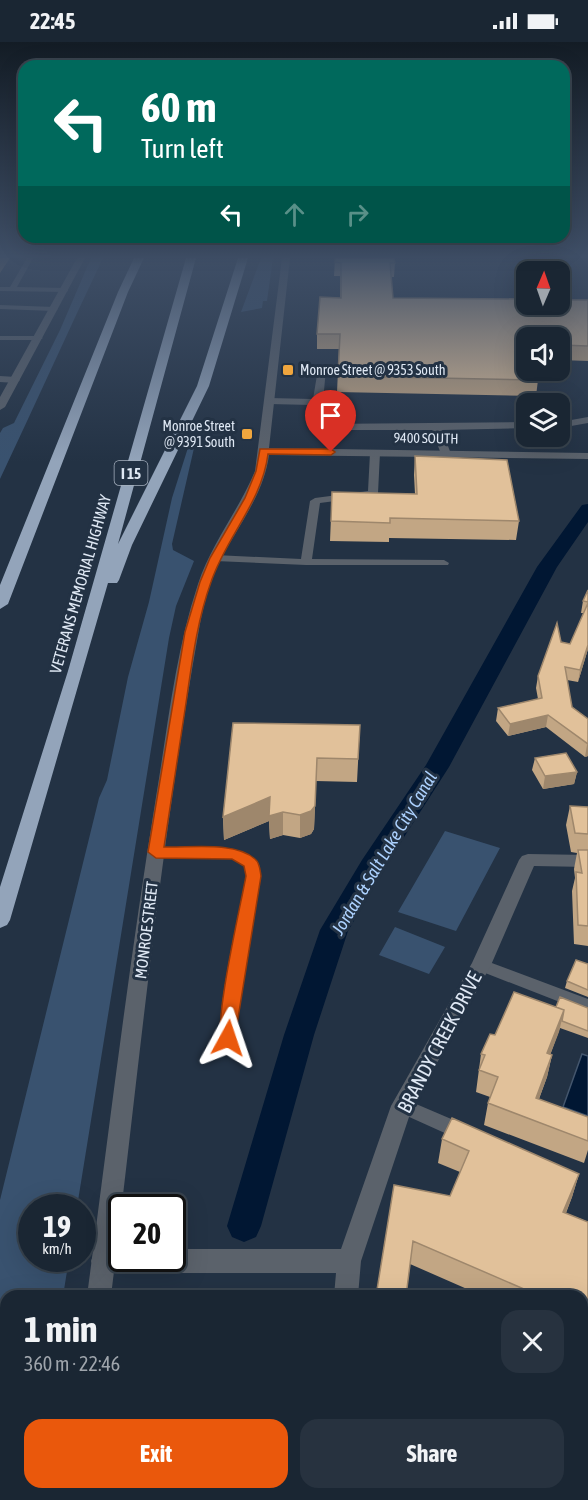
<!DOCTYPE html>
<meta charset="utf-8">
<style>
:root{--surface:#1a2633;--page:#27323f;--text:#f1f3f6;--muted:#9fa5ac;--line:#38434e;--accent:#ea580c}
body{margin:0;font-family:"Asap Condensed",sans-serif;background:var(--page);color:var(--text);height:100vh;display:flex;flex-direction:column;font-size:22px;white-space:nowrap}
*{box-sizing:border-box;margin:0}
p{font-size:20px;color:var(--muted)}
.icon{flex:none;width:33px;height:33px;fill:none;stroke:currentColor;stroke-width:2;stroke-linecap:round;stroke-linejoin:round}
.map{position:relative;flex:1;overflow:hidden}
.drawer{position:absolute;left:0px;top:1248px;width:588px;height:210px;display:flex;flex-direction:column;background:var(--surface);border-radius:18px 18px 0 0;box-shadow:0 6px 24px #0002,0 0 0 2px var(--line)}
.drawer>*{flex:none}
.top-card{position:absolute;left:18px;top:18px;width:552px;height:183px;border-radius:18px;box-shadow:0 6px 24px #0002,0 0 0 2px var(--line);background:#00695c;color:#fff;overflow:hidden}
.needle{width:39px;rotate:2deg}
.controls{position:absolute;left:516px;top:219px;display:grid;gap:12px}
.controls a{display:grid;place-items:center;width:54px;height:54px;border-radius:12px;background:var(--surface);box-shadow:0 6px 24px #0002,0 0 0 2px var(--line);font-size:30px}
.speed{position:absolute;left:18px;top:1152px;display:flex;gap:12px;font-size:30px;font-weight:700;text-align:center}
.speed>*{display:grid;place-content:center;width:78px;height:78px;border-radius:50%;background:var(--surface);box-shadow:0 6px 24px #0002,0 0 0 2px var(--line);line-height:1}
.speed small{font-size:15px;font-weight:400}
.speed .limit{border:3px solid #111;border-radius:9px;background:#fff;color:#111}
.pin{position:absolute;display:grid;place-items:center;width:51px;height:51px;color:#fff;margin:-62px -26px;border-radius:50% 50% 50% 0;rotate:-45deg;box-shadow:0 0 6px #0007}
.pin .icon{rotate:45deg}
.me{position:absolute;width:66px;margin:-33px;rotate:5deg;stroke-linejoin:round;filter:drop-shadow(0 0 4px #0008)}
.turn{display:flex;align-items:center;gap:21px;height:126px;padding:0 24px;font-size:27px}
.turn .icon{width:78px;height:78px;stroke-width:2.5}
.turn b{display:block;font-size:42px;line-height:51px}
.lanes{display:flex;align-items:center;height:57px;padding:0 24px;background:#0003;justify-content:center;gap:30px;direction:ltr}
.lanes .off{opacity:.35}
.round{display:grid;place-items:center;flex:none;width:63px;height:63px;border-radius:18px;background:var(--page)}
.summary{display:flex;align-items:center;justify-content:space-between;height:102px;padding:0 24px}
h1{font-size:36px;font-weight:700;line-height:45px}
.primary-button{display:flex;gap:12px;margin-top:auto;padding:12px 24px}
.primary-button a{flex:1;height:69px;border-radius:18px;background:var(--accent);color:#fff;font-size:24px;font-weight:700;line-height:69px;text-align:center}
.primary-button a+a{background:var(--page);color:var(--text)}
.status{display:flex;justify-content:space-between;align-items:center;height:42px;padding:0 30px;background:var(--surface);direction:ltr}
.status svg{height:16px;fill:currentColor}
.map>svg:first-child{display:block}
.green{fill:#39526f}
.water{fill:#011733;stroke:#44566d;stroke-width:1.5}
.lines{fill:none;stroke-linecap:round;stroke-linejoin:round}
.canal{fill:#011733;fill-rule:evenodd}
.service{fill:#5b626b;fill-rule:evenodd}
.minor{fill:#5b626b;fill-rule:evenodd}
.tertiary{fill:#5b626b;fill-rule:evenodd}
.motorway{fill:#93a4ba;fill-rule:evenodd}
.wall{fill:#c2a684}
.shaded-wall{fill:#9e876c}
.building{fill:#e1c19a;stroke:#9e876c;stroke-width:1.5}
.route{fill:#ea580c;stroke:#983908;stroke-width:1.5}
.poi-dot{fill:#f0a63e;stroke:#233244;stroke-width:2}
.labels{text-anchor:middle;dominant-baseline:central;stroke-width:6;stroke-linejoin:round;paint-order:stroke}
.far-poi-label{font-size:14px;fill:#dfe8f4;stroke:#233244;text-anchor:start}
.far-street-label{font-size:14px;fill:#dfe8f4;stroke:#233244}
.shield{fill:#233244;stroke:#a7b1bf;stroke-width:1.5}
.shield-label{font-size:15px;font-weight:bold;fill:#dfe8f4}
.street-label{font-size:16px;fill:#dfe8f4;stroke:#233244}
.water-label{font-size:18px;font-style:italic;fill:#add2ff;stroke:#233244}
.near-street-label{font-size:20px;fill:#dfe8f4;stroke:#233244}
</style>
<div class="status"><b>22:45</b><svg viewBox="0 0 49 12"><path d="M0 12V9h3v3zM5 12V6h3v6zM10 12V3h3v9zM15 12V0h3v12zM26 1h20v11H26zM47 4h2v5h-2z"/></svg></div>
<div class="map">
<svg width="588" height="1458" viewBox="0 0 588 1458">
<rect width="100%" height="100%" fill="#233244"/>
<path class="green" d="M91 216H103C68 289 35 363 0 437V391L3 386 14 381 60 288Z
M261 216H273L267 259H263L262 266 241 270Z
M192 393H197L172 502 173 508 194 519 176 564 169 596 77 1165 32 1166V1216L69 1217 63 1254H6V1452H32L31 1458H0V1158L99 756 107 738 128 635 149 560 172 456Z
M445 789 500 806 456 889 398 870Z
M395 885 445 905 429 932 379 913Z"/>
<path class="water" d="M582 1012 588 1014V1074L563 1065Z"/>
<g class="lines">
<path class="canal" d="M588 462V480L557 525 449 725 381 831 348 889 314 993 261 1184 256 1195 244 1200 232 1195 227 1184 284 993 320 888 362 818 426 723 537 525 582 463Z"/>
<path class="service" d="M27 216H33L17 245 64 246 68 248 67 250 0 249V245H10Z
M0 263 54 265 58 267 54 269 0 267Z
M0 294H39L43 296 39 298H0Z
M322 324 326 327 321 381 324 382 526 380V386L442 388 451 412 446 415 441 412 432 388H322L311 382 312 363 269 362 265 359 269 356 313 357 318 327Z
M0 334 16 335 20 338 16 341 0 340Z
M588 375V381L560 386V380Z
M375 408 380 411 378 451 373 454 320 461 312 517 444 518 449 521 448 523H306L215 519 210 516 215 513 301 517 310 459 315 456 368 449 370 411Z
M156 805C182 806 234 800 255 817 260 820 260 828 261 834L234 1001 228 1003 222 1001C214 986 242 859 247 834L244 824 232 817 151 814 149 810 151 806Z
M481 917 588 957V971L475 927 473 923 475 919Z
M402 1056 470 1085 473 1091 470 1097 464 1099 458 1097 396 1069 393 1064 396 1059Z"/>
<path class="minor" d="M528 812 588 813V825L534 824 491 923 412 1066 361 1219 358 1254H334L336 1231H103L94 1227 91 1219 94 1211 103 1207H122V1216H172V1207H341L391 1064 472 921 519 818 522 814Z
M312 1452H340V1458H312Z"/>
<path class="tertiary" d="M77 216H85L5 365 0 368V355Z
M282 216H290L269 406 588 411V417L269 413C264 451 240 481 222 515 210 538 202 567 198 593 159 811 138 1034 111 1254H87C109 1088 129 921 156 755 168 684 175 611 198 542 211 502 239 468 255 429Z
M54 1452H82L81 1458H53Z"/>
<path class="motorway" d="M134 216H144L128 250 8 562 0 567V543L118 250Z
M186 216H196L118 502 197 344 238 216H248L209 344 132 503 119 538 117 541H108L10 878 7 883 0 886V845L68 629Z"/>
</g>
<path class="wall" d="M335 216 395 221 394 235H391L393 256 588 258V319L560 318V296H526L538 338 536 354 337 350 339 307H317V292L340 256V234H334Z
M415 414 519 479 516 498 389 496V500L330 499 332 450 415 452 414 433Z
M588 548V607L578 640 567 638 572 665 588 677V714L585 715 546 685 508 694 496 679 498 666 538 657 536 646 538 634 561 600 570 602 584 571H581L583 559Z
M360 683 357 740 316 739 314 787 311 792 300 796 283 793 270 797 269 779 224 798 223 775Z
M535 716 577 730 574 742 543 747 532 728Z
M570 764 588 765V904L574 902 572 849 575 836 574 827 577 811 571 810 566 783Z
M588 922V955L565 946 567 939Z
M556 965 588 966V996L560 986 550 1013H552L547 1035 539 1057 588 1075V1108L584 1121 484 1083 488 1061 490 1055 476 1050 481 1012 495 993Z
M442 1097 579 1132 572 1155 566 1171 588 1180V1301L582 1298V1254H483L410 1222 394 1143 450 1154 460 1130 438 1121Z
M414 1452H548L546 1458H414Z"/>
<path class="shaded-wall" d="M0 216H10L0 231Z
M588 603V607L578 640 580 628Z
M548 673 546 685 508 694 510 682Z
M588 702V714L585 715 587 703Z
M317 716 314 787 311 792 300 796V773Z
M577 730 574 742 543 747 545 734Z
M270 755 283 770V793L270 797 269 779 224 798 223 775Z
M564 968 559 990 542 1034 547 1011Z
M552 1013 547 1035 531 1078 536 1056Z
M579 1132 572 1155 557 1193 563 1170Z"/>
<path class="building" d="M335 216H394L395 221H390L393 256 526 257V262H560V258H588V304L560 303V296H526V328H536L538 338 338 334 340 292H317L320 255 341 256V221L335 220Z
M415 414 507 418 519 479 390 476V481L331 479 332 450 417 452Z
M588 548V560L583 559Z
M588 561V603L580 628 565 625 572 665 588 677V702L548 673 510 682 498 666 542 656 538 634 557 581 561 600 570 602Z
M233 681 360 683 358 717 317 716 315 764 311 769 300 773 283 770 269 774 270 755 223 775Z
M566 711 577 730 545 734 535 716Z
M570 764 588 765V792L575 791Z
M578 808H588V884L578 883 576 830 582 831Z
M576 918 588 922V948L567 939Z
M514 950 564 968 547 1011 552 1013 536 1056 588 1075V1099L488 1061 498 1035 479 1028 485 1013 481 1012 490 992 495 993Z
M560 955 588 966V989L562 979 564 968 556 965Z
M452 1076 579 1132 563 1170 588 1180V1275L582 1272V1254H540L413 1199 406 1254H376L394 1143 450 1154 469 1109 442 1097Z
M344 1452H377V1458H343Z
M426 1452H541V1458H425Z"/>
<linearGradient id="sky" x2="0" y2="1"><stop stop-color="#131c25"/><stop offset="0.51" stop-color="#3f4f67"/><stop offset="1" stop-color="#3f4f67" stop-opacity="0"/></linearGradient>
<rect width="588" height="420" fill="url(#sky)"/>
<path class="route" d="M260 407H331L335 410 331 413 268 412C262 460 226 495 211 540 197 579 192 620 186 661 179 709 171 757 164 805 190 806 235 799 255 817 260 821 260 828 261 834L234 1001 228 1003 222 1001C213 982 241 862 246 834L244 824 232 817 156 816 148 810 185 590 200 540 210 516 245 456 256 429Z"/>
<g class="poi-dot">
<rect x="282" y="322" width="12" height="12" rx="3"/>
<rect x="241" y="386" width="12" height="12" rx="3"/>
</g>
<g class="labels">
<g class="far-poi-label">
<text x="300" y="328">Monroe Street @ 9353 South</text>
<text x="235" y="384" text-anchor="end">Monroe Street<tspan x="235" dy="16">@ 9391 South</tspan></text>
</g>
<g class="far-street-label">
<text transform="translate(426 396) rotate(1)">9400 SOUTH</text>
</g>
<rect class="shield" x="114.5" y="419" width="33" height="24" rx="4.5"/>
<g class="shield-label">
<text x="131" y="431">I 15</text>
</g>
<g class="street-label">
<text transform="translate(80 542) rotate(-74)">VETERANS MEMORIAL HIGHWAY</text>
<text transform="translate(146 888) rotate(-83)">MONROE STREET</text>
</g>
<g class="water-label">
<text transform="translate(384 811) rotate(-59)">Jordan &amp; Salt Lake City Canal</text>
</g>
<g class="near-street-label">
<text transform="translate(439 1000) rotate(-62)">BRANDY CREEK DRIVE</text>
</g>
</g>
</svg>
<div class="controls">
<a><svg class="needle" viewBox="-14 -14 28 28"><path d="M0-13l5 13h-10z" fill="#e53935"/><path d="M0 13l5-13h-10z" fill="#9fa5ac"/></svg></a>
<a><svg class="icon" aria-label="sound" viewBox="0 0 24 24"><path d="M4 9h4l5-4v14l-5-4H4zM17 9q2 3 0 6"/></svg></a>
<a><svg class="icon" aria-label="layers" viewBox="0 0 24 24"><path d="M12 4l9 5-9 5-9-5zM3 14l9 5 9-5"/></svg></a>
</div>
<div class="speed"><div>19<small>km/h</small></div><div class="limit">20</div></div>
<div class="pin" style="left:331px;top:410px;background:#d93025"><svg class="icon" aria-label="arrive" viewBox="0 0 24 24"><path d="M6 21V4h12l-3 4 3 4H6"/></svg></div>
<svg class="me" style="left:228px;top:996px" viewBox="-20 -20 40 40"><path d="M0-17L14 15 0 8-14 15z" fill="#ea580c" stroke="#fff" stroke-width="4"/></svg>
<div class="top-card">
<div class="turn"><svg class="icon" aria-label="left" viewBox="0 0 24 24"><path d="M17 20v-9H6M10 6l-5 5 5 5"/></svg><div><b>60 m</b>Turn left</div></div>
<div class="lanes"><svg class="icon" aria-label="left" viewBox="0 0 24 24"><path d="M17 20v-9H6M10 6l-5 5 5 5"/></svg><svg class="icon off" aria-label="ahead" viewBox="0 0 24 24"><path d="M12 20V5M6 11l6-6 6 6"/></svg><svg class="icon off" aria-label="right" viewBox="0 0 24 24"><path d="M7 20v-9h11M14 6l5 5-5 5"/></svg></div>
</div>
<section class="drawer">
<div class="summary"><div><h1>1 min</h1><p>360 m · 22:46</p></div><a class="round"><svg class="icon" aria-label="close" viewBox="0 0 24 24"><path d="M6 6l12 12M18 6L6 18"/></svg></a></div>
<div class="primary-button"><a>Exit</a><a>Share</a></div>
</section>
</div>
